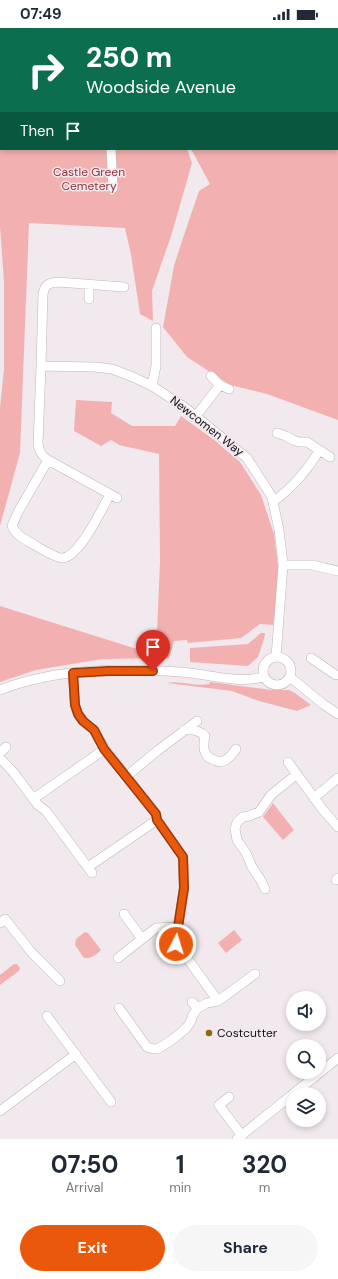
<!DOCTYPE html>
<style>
:root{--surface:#fff;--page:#f6f6f7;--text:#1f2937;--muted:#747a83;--accent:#ea580c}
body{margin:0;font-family:"DM Sans",sans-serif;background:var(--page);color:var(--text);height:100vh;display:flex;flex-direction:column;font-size:15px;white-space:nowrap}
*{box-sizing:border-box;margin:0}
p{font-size:13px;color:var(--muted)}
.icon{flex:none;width:22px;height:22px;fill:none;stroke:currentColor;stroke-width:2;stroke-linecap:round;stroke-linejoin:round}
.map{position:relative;height:1111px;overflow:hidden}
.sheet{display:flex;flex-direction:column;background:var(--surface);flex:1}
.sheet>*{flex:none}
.guide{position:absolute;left:0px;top:0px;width:338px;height:122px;box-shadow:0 2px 6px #0003;background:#0b6e4f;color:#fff;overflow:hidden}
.buttons{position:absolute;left:286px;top:963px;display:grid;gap:8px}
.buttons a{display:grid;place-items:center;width:40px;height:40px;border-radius:50%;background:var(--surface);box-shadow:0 2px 6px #0003;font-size:20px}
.pin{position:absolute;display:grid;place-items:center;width:34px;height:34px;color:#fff;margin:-41px -17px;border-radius:50% 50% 50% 0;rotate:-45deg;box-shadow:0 0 4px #0007}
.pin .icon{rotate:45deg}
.me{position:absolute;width:44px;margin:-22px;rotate:5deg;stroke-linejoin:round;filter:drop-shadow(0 0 3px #0008)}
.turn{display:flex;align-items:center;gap:14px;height:84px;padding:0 20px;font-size:18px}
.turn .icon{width:52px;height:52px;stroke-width:2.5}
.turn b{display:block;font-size:28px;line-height:34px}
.then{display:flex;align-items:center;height:38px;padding:0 20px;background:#0003;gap:8px;font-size:15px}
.eta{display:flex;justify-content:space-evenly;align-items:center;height:68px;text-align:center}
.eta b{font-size:24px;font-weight:700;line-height:28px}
.primary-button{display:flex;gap:8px;margin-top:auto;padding:8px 20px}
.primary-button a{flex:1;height:46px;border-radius:24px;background:var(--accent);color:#fff;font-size:16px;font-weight:700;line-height:46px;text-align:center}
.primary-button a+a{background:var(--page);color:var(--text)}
.status{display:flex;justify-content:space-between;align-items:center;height:28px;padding:0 20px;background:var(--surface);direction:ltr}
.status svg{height:11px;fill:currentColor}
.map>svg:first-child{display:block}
.green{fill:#f2b1b0}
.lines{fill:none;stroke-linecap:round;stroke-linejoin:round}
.minor-casing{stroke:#bdb5ba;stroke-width:10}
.minor{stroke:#fff;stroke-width:9}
.route-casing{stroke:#983908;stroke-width:10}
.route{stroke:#ea580c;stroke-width:7}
.poi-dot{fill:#926911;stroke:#f1e9ee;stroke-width:1.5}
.labels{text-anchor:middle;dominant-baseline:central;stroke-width:3;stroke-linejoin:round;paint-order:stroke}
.park-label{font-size:12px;fill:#91343b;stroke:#f1e9ee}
.street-label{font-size:12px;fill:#100e0f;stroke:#f1e9ee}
.poi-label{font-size:12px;fill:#100e0f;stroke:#f1e9ee;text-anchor:start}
</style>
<div class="status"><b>07:49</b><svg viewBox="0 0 49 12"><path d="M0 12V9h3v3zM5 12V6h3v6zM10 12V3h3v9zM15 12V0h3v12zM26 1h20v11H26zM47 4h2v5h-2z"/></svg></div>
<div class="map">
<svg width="338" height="1111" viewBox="0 0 338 1111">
<rect width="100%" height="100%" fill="#f1e9ee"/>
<path class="green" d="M0 0H338V392L267 366 230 357 187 329 163 299 174 238 183 210 199 163 210 156 191 121H337V1H1V121H187L192 135 172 205 152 263 153 293 140 286 131 227 125 200 29 195 20 425 0 498V380L4 341V255L0 198Z
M76 372 112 374 111 385 132 398H175L181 388 213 411 240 434 261 467 274 506 278 538 280 542 273 597 260 596 241 610 188 615 187 612 174 613 169 630 102 631 36 642 0 654V578L156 627 160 534 159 426 119 417 111 412 101 418 74 403Z
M261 605H265L264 611 258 629 248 638 190 634V620L248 616Z
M210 654 272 662H289L295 665 311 677 297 683 259 673 232 663 167 655C179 652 195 659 209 656Z
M273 775 294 802 283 812 263 789Z
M234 902 242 912 226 925 218 915Z
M85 904 88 905 101 922C96 927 91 931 84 930L75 917 76 911Z
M14 936H17L20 940 19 943 0 957V947Z"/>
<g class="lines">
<g class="minor-casing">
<path id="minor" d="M0 84H1
M111 121 113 160
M89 271V257
M41 338 43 266C45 256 49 255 58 254L124 259
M211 348 220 357 229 361
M152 358 156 338V300
M196 388 220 357
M277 405 286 408 293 412 299 414H307L330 429
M48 432 18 484 12 498C16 508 28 513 38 519 43 522 57 530 63 530 80 528 102 481 110 466
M117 470 48 432C42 428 39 424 38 416L41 338 95 339 112 341 133 349 152 358 183 378 247 430 272 469 279 502 283 537 276 629
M273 474C292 460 307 443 319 423
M283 537H312L338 543
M263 643a14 14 0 1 1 28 0a14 14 0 1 1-28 0Z
M311 630 336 647
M73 645 75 677 78 686 83 693 94 702 105 721 156 786 157 792 183 829 184 860 178 899 177 916 218 973
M290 649 323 676 338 686
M0 662C56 640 121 640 180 644 209 646 236 656 264 649
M184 702C191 701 199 702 205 708 204 713 203 720 205 724 206 727 209 730 212 731 222 738 230 730 236 721
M0 725 6 719
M0 730 14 745 38 777 46 783 92 845
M288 734 323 782 338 799
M127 748 157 723 197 693
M314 770 338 750
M33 771 105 721
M88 839 157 792
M336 852 338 850
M265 861 260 851 252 839 246 825 237 812 235 801 237 794 243 789 249 788 259 784 271 767 297 746
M124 886 142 911
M0 895 5 891 32 925 60 953
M118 930 156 900 178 899
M192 974 198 980 207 975 218 973 255 946
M119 980 147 1019C150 1020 152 1021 156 1021 162 1020 183 1004 187 999 193 993 191 986 198 980
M47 988 111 1074
M229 1069 219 1077 242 1108
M0 1083 76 1026
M237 1111 338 1030"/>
</g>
<use href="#minor" class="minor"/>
</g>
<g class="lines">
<g class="route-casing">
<path id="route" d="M153 643H108L73 645 75 677 78 686 83 693 94 702 104 721 156 786 157 792 183 829 184 860 178 899 176 916"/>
</g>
<use href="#route" class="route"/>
</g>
<circle class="poi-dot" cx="209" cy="1005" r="4"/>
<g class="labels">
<g class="park-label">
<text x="89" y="144">Castle Green<tspan x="89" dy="14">Cemetery</tspan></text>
</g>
<g class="street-label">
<text transform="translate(207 398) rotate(38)">Newcomen Way</text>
</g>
<g class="poi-label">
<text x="217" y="1005">Costcutter</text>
</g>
</g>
</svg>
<div class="buttons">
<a><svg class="icon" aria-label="sound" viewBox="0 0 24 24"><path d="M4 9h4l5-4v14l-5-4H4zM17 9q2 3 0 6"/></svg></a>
<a><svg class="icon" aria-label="search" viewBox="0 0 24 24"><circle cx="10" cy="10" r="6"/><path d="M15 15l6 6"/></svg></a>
<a><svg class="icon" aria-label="layers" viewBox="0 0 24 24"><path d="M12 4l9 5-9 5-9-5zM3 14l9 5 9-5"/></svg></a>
</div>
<div class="pin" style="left:153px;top:643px;background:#d93025"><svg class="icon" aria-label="arrive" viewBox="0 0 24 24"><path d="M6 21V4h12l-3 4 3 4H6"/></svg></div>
<svg class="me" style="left:176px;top:916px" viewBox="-20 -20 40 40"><circle r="17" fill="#ea580c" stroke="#fff" stroke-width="3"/><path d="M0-11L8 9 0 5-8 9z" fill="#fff"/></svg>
<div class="guide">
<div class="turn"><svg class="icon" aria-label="right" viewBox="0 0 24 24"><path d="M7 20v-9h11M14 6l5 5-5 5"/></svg><div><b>250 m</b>Woodside Avenue</div></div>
<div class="then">Then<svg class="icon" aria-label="arrive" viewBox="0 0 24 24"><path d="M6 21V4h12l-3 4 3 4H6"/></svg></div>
</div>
</div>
<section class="sheet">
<div class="eta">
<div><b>07:50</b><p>Arrival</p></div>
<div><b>1</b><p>min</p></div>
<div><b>320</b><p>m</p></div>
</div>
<div class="primary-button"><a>Exit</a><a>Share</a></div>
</section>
